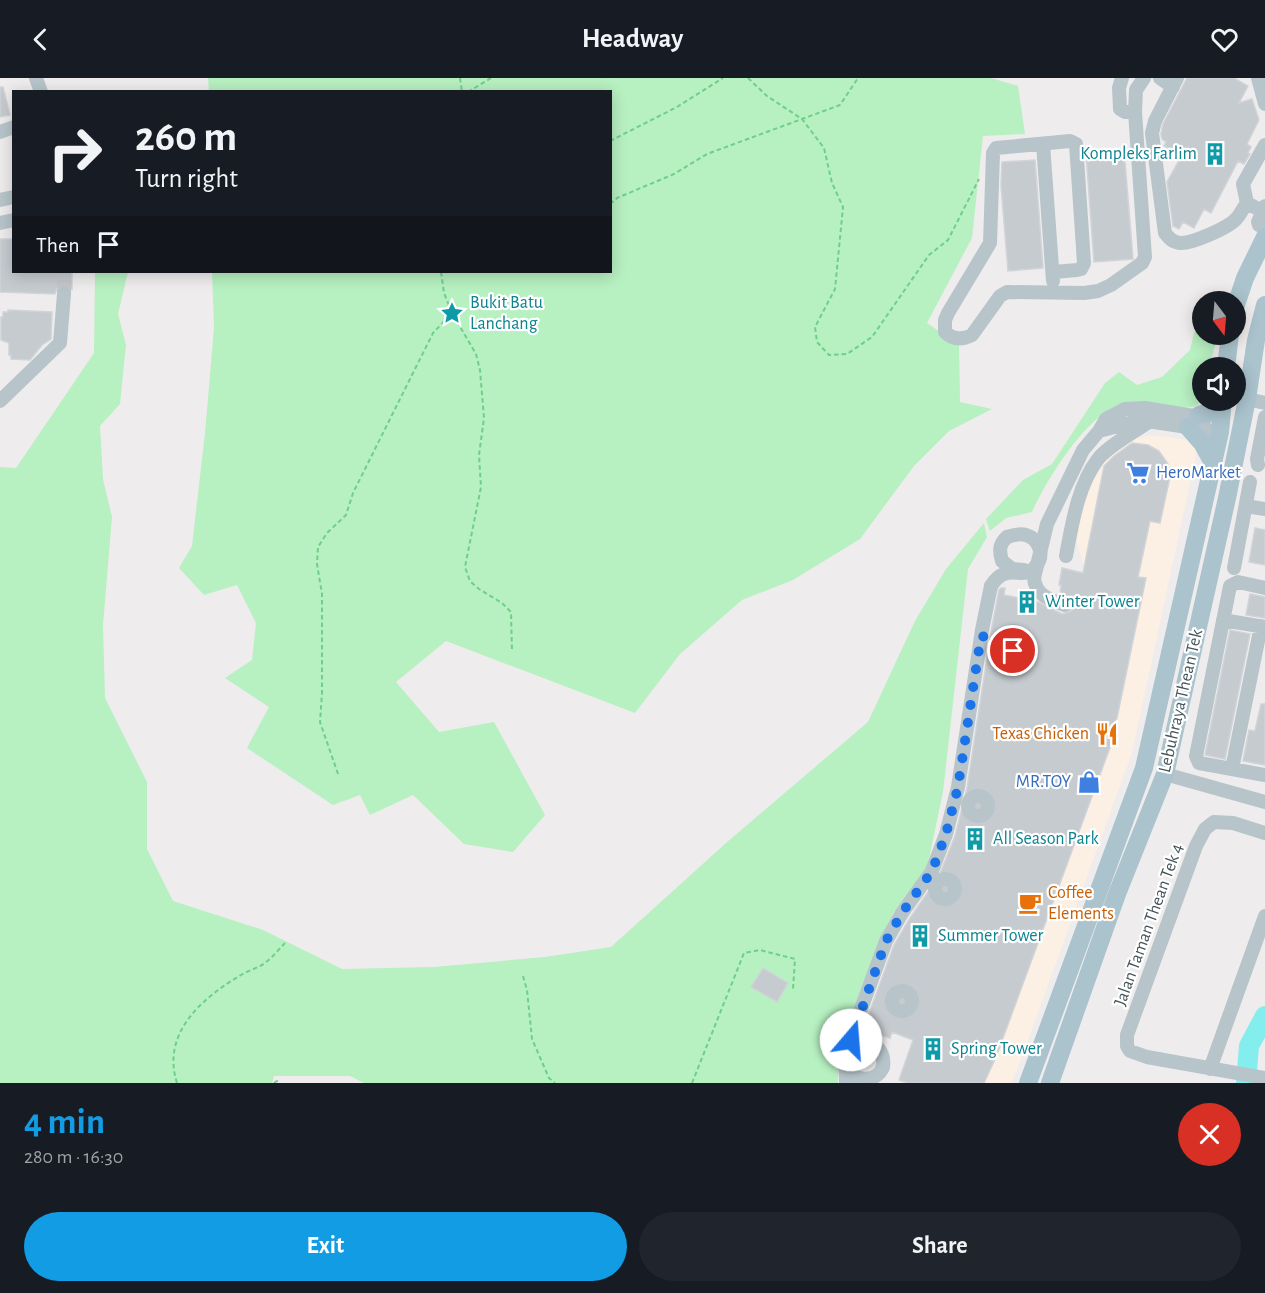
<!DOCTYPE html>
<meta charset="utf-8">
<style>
:root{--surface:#171b24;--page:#20242c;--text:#f1f3f6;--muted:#9ea1a6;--accent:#129ce3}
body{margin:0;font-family:"Alegreya Sans",sans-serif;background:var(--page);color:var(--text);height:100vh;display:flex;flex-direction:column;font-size:22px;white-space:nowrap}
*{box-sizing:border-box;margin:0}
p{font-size:20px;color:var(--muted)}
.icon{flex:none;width:33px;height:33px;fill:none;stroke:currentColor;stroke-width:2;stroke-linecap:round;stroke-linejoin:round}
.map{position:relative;height:1005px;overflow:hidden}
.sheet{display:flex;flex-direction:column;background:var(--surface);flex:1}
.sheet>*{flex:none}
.banner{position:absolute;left:12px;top:12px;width:600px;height:183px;border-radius:0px;box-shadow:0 3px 15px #0003;background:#171b24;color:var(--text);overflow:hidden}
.needle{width:39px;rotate:164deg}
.buttons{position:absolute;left:1192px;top:213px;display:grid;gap:12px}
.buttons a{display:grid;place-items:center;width:54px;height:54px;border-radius:50%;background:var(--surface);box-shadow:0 3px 15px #0003;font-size:30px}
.pin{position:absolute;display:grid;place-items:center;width:51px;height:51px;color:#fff;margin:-26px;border:3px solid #fff;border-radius:50%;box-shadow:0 2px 6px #0007}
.me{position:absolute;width:66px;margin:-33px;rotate:18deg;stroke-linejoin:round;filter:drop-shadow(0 0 4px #0008)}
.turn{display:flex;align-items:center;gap:21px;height:126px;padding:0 24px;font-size:27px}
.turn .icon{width:78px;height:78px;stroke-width:2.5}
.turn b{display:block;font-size:42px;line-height:51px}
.then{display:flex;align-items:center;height:57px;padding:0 24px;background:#0003;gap:12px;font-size:22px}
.round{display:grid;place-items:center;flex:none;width:63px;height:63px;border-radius:32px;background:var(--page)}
.head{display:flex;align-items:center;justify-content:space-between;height:102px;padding:0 24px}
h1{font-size:36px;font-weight:600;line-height:45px;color:var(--accent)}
.cta{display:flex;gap:12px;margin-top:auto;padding:12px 24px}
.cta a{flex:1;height:69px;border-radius:36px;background:var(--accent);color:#fff;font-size:24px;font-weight:600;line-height:69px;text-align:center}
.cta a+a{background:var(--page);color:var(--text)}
header{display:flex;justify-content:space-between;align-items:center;height:78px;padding:0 24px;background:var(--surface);font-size:27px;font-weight:600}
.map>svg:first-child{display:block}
.commercial{fill:#fcefe3}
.green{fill:#b7f0c1}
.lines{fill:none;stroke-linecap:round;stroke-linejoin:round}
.river{stroke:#83eeed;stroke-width:20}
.building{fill:#c6cbcf;stroke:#d0d4d8;stroke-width:1.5}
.minor-tunnel{stroke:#c4c6c8;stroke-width:14;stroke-dasharray:14 7;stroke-linecap:butt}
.path{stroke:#6fcf8a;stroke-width:2;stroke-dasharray:4.5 3;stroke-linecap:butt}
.minor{stroke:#b7c5ca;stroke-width:14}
.major{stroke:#aac3cd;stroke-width:18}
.minor-bridge{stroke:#b7c5ca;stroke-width:14}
.route{stroke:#1a73e8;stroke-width:10;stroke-dasharray:0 18}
.labels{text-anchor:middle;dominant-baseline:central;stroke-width:4.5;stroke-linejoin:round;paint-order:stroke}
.culture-label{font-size:18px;fill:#0d838f;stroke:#fff;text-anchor:start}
.shop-label{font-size:18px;fill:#366cbe;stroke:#fff;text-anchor:start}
.street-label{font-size:18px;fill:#44555a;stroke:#fff}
.food-label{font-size:18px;fill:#c56008;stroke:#fff;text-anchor:end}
</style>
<header><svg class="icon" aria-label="back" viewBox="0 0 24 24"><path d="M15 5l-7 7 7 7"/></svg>Headway<svg class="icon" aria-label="heart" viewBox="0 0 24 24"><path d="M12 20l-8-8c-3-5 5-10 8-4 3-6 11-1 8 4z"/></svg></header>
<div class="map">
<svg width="1265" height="1005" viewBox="0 0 1265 1005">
<rect width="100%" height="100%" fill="#efeced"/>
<path class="commercial" d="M1152 357 1190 362 1197 373 1132 675 1019 987 1011 1005H931L1094 491 1084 488 1077 465 1076 445 1084 417 1109 376 1132 361Z"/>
<path class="green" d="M208 0H991L1018 8 1025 56 983 58 972 160 927 245 959 267 960 324 992 331 949 353 914 388 860 461 793 502 742 522 680 576 635 635 446 563 396 604 439 654 494 644 545 737 513 774 464 766 413 717 370 737 360 717 333 727 247 670 269 629 225 600 252 582 256 545 237 507 204 517 179 490 192 468 205 355 214 250 212 194H610V14H209Z
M95 194H128L118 236 126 267 120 326 100 348 103 401 112 439 103 547 105 620 147 704V771L173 823 263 852 342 891 434 889 545 879 611 869 726 765 868 644 915 543 946 491 984 445 987 459 968 491 943 714 927 790 894 834 879 863 838 977V1005H364L350 998H274L272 1005H0V389L16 390 94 275Z
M1203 242V256L1218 257 1209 289 1203 290V312L1198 327C1180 335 1151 323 1130 324 1091 327 1047 402 1032 434L1006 440 990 453 986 441 1023 402 1052 386 1105 305 1119 294 1137 307 1162 299 1190 272 1194 255Z"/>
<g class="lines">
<path class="river" d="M1246 1005 1249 968 1265 938"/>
</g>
<path class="building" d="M1187 0H1234L1248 8 1239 25 1252 21 1259 42 1247 66 1251 69 1248 75 1250 76 1244 86 1238 83 1211 135 1204 131 1194 150 1183 144 1179 151 1173 148 1167 104 1182 77 1164 68 1166 64 1162 61 1161 56 1163 46Z
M0 9H3L10 37 0 39Z
M1124 72 1133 181 1094 184 1086 75Z
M1035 82 1043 190 1008 193 1001 107 1002 84Z
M0 161H14V194H72V211L64 207 57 210 55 216 0 214Z
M8 232 52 234 51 261 42 267 30 282 11 281V277H9V265L1 262V239H3V234H8Z
M1132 365 1148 367 1159 373 1168 386 1170 399 1160 445 1150 443 1138 499 1146 500 1112 664 996 979 984 1005H908L899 1002 913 962 892 954 890 960 863 952 894 867 910 840 939 798 955 758 967 710 991 554 999 512 1001 510H1005L1004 517 1038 524 1062 536 1071 533 1074 529 1072 522 1060 516 1061 507H1059L1062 490 1083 495 1104 388 1114 378Z
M1255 450 1265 452V487L1249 484Z
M1250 516 1265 519V540L1246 537Z
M1230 552 1250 556 1225 681 1205 677Z
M1261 626H1265V687L1243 683 1249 652 1255 653Z
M763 890 788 905 777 924 751 909Z"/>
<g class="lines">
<path class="minor-tunnel" d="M64 216 65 194"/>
<path class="path" d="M460 0 462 14
M748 0 767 18 802 41 824 70 832 105 843 129 835 211 815 249 817 264 829 277 847 276 872 259 929 177 948 162 979 101
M468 14 491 0
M610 63 677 29 723 0
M610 126 617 120 674 96 707 76 840 27 858 0
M441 194 444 215 452 235 476 276 480 292 484 340 479 377 481 409 465 489 470 503 479 511 502 525 511 534 512 573
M338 696 320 644 322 615V516L317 486 318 469 327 455 346 437 353 415 433 255 452 235
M523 898 527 912 532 961 549 1000 555 1005
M177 1005C161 955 202 920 241 897 249 892 259 890 266 884 273 879 279 871 285 865
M274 1005 277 1003 275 1005
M692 1005 744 875 760 872 795 881 793 911"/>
<path class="minor" d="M36 0 41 14
M1122 0 1119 10 1120 31 1125 34H1135
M1160 0 1173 9
M1177 0 1155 43 1152 55 1165 155C1169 160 1172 164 1180 165 1191 166 1228 150 1236 141 1240 137 1243 130 1247 125
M1258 0 1265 26
M0 54 14 49
M1043 66 1053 203
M0 122 14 119
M1265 128 1258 144 1259 147 1265 150
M1262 133 1247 125 1243 106 1265 67
M0 145 14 142
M1054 194 1077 192 1081 191 1084 185 1076 66 1070 63 996 70 993 75 990 165 948 235 945 242V254C953 262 962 262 972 257L1000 218 1007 214 1084 215 1098 213 1111 207 1142 185 1145 179 1135 34 1136 12 1144 0
M1247 321 1265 325
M0 323 60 265 64 216
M1099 353 1141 342 1220 354
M1258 387 1257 381 1265 339
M1246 428 1265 431
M1007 459C999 466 999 473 1002 483L1012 491 1024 492
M1066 478C1072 446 1078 407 1098 381 1108 368 1137 352 1152 342
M1234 490 1250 404
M1265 510 1238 504 1230 508 1196 678 1199 685 1265 697
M1065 527C1050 522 1035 517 1034 500L1047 446 1083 372 1099 353 1106 341 1125 331 1145 330 1206 340
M1223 542 1265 549
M1003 563a10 10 0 1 1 20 0a10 10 0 1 1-20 0Z
M1232 691 1261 548
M1165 696 1265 724
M968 728a10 10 0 1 1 20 0a10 10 0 1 1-20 0Z
M1265 755 1233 745 1214 744 1205 751 1196 768 1127 957V968L1130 973 1147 979 1265 1000
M935 811a10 10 0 1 1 20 0a10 10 0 1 1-20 0Z
M892 923a10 10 0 1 1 20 0a10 10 0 1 1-20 0Z
M854 950 886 863 902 835 932 793 946 756 958 709 982 552 991 508
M1210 991 1265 838
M846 1005C846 996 844 985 847 976 856 953 887 964 883 989"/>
<path class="major" d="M1236 227 1245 200 1265 159
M1226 290 1230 256
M1199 337 1208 334 1219 322
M1188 349 1202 365 1213 385
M1028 1005 1144 690 1220 354 1223 322
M1050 1005 1117 816 1165 696 1227 420 1247 321 1256 262 1265 227"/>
<path class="minor-bridge" d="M991 508C1007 482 1023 505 1036 488 1045 477 1039 461 1026 457 1020 455 1013 457 1007 459
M854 950C851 961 844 976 848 987 852 1005 877 1005 883 989"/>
</g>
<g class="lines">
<path class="route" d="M851 962 886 863 902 835 932 793 946 756 958 709 981 558 1003 562 1007 570 1013 573"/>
</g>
<defs>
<g id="building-bare" transform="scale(1.8)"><path d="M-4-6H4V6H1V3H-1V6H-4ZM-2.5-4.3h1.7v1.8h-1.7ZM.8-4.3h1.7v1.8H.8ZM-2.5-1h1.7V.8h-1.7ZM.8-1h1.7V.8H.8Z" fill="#0f9aa8" stroke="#fff" stroke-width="2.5" paint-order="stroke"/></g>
<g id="sight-bare" transform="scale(1.8)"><path d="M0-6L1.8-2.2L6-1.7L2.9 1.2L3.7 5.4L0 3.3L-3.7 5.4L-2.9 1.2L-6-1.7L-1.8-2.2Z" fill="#0f9aa8" stroke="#fff" stroke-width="2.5" paint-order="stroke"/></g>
<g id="supermarket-bare" transform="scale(1.8)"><path d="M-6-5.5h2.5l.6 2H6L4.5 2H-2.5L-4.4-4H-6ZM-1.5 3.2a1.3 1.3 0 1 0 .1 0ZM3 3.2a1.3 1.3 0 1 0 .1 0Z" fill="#3f7fe0" stroke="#fff" stroke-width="2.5" paint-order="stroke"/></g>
<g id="restaurant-bare" transform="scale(1.8)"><path d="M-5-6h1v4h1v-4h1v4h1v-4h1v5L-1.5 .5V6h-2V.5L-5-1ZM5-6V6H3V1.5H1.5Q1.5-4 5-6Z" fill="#e8710a" stroke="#fff" stroke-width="2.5" paint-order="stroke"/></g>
<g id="shop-bare" transform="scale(1.8)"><path d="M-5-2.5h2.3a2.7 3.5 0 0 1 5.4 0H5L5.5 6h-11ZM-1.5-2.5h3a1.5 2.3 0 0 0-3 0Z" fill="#3f7fe0" stroke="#fff" stroke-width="2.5" paint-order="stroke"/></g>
<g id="cafe-bare" transform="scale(1.8)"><path d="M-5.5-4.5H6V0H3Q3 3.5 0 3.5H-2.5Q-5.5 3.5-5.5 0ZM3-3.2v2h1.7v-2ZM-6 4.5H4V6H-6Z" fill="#e8710a" stroke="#fff" stroke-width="2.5" paint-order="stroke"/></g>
</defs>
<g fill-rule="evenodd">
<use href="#building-bare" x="1215" y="76"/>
<use href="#sight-bare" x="452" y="235"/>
<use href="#supermarket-bare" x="1138" y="395"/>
<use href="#building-bare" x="1027" y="524"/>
<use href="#restaurant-bare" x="1107" y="656"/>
<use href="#shop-bare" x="1089" y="704"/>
<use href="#building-bare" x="975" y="761"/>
<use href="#cafe-bare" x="1030" y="825"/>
<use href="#building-bare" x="920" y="858"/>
<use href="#building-bare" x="933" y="971"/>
</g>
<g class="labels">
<g class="culture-label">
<text x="1197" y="76" text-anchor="end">Kompleks Farlim</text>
<text x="470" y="225">Bukit Batu<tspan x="470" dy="21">Lanchang</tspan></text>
<text x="1045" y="524">Winter Tower</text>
<text x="993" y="761">All Season Park</text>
<text x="938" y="858">Summer Tower</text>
<text x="951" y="971">Spring Tower</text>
</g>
<g class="shop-label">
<text x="1156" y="395">HeroMarket</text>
<text x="1071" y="704" text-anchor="end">MR.TOY</text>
</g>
<g class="street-label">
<text transform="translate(1181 623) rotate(-77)">Lebuhraya Thean Tek</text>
<text transform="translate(1149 847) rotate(-70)">Jalan Taman Thean Tek 4</text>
</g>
<g class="food-label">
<text x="1089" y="656">Texas Chicken</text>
<text x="1048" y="815" text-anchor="start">Coffee<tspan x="1048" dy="21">Elements</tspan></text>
</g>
</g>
</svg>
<div class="buttons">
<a><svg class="needle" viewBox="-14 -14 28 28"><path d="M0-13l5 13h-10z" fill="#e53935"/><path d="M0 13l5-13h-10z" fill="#9ea1a6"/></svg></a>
<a><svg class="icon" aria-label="sound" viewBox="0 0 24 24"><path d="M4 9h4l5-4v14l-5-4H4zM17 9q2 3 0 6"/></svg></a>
</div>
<div class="pin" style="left:1013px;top:573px;background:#d93025"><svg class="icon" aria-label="arrive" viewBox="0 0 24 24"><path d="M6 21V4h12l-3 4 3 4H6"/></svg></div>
<svg class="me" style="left:851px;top:962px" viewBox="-20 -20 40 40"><circle r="19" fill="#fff"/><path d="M0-13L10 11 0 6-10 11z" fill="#1a73e8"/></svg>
<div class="banner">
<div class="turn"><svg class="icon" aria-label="right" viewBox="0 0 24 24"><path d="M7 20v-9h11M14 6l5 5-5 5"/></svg><div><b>260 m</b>Turn right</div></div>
<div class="then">Then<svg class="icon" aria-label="arrive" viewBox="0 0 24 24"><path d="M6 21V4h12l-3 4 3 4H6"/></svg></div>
</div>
</div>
<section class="sheet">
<div class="head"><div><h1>4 min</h1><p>280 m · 16:30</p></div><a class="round" style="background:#d93025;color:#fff"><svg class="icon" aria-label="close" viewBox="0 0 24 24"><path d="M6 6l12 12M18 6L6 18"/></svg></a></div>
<div class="cta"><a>Exit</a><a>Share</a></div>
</section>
